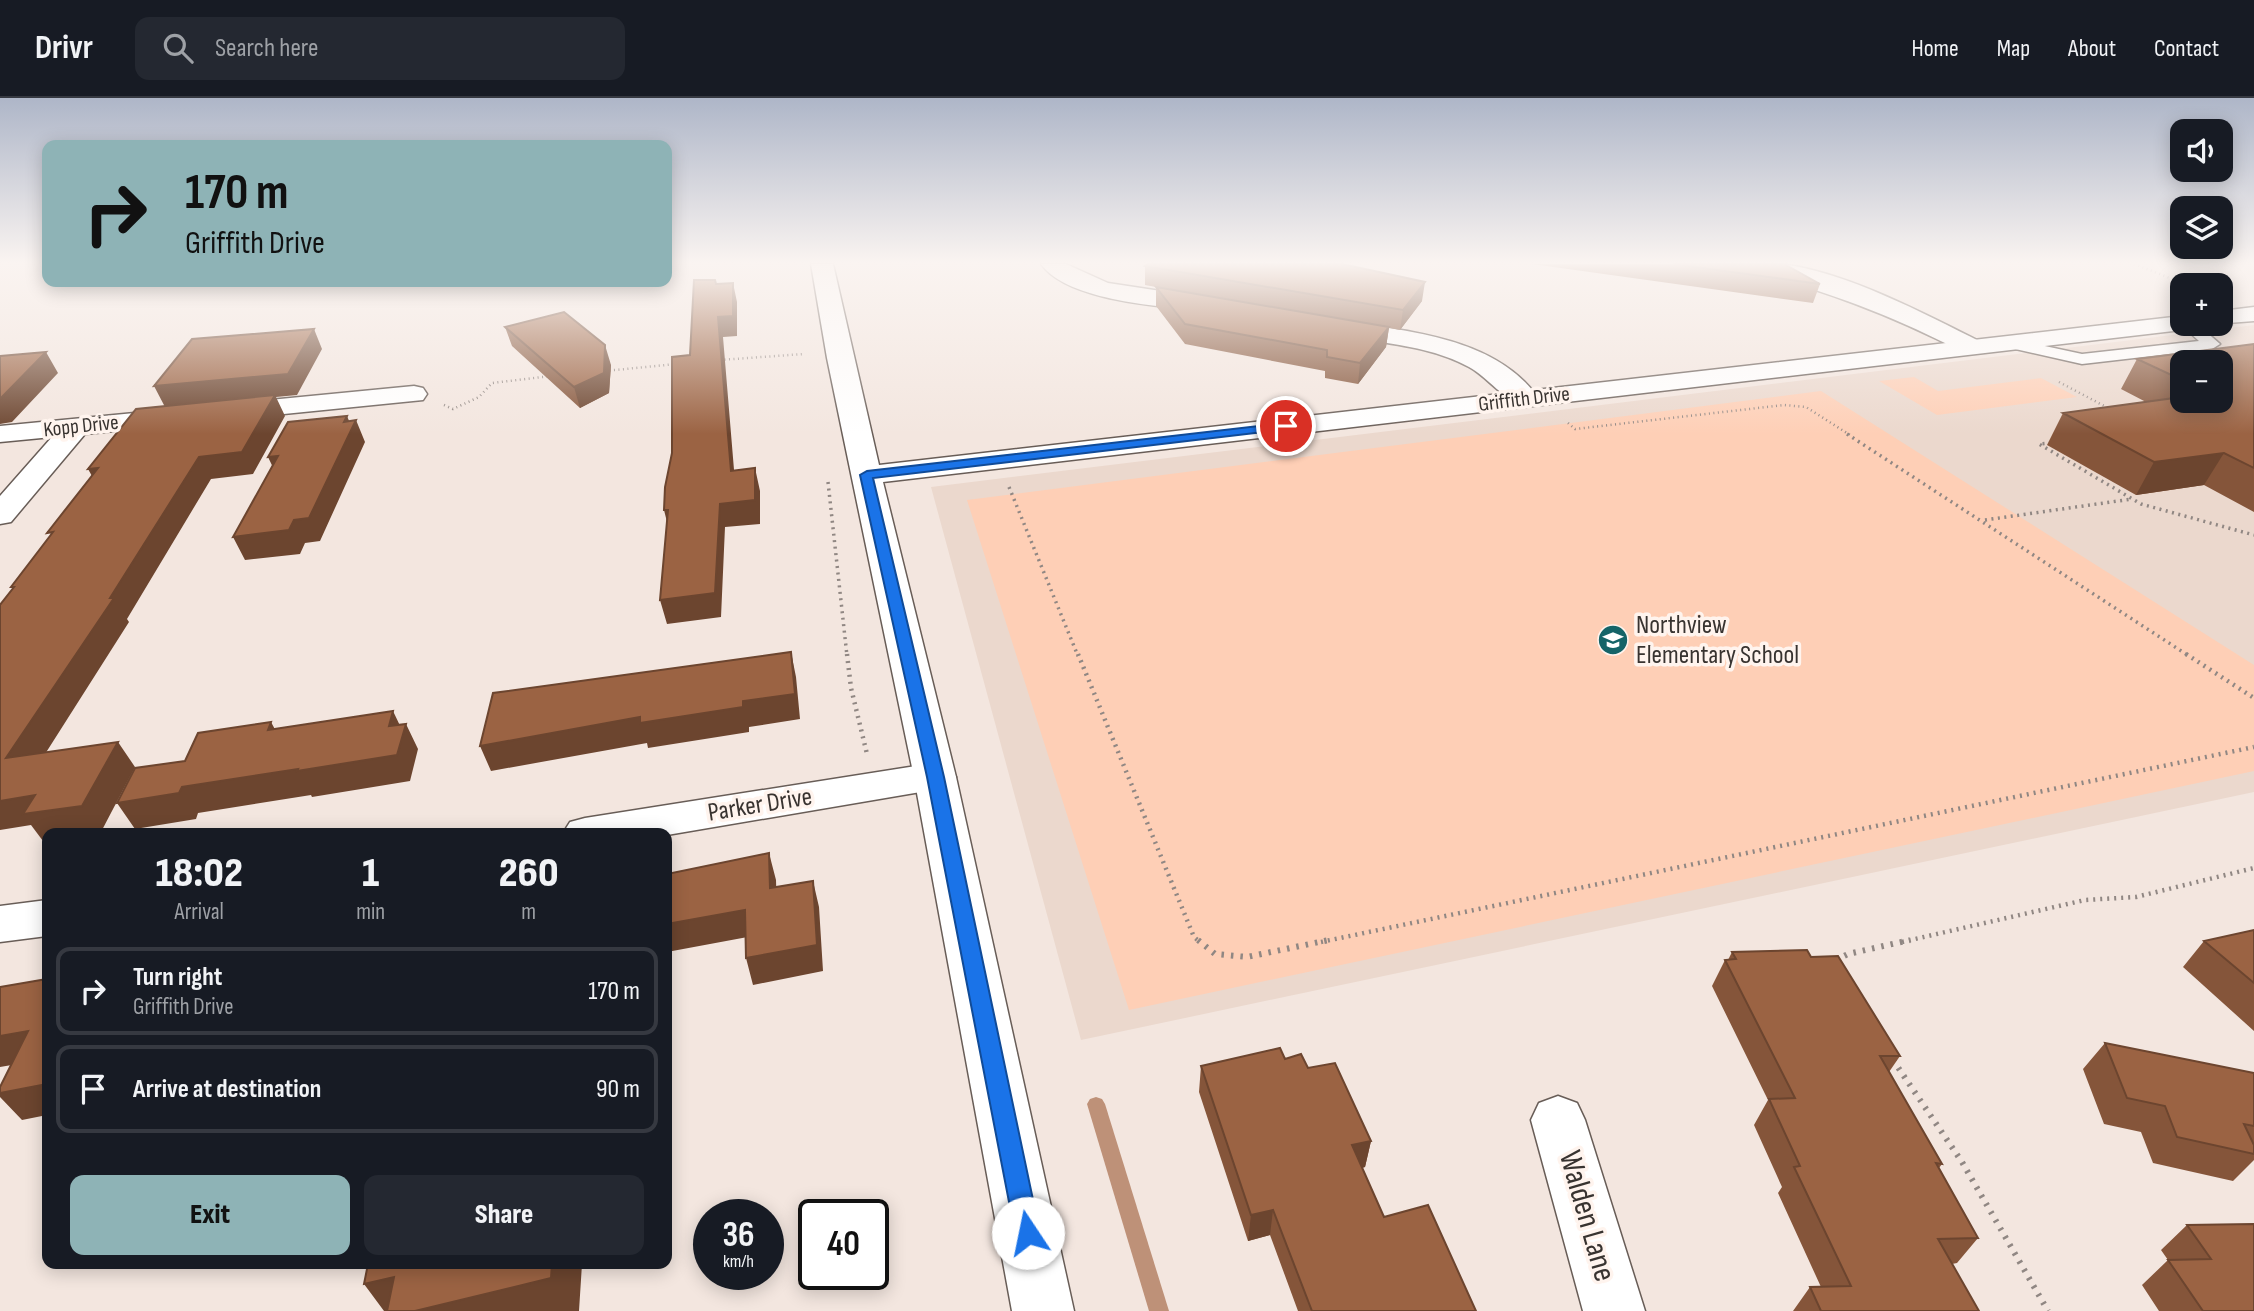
<!DOCTYPE html>
<meta charset="utf-8">
<style>
:root{--surface:#171b24;--page:#242831;--text:#f1f3f6;--muted:#9ea1a6;--line:#363941;--accent:#8eb3b6}
body{margin:0;font-family:"Sofia Sans Condensed",sans-serif;background:var(--page);color:var(--text);height:100vh;display:flex;flex-direction:column;font-size:26px;white-space:nowrap}
*{box-sizing:border-box;margin:0}
p{font-size:23px;color:var(--muted)}
.icon{flex:none;width:38px;height:38px;fill:none;stroke:currentColor;stroke-width:2;stroke-linecap:round;stroke-linejoin:round}
.map{position:relative;flex:1;overflow:hidden}
.sheet{position:absolute;left:42px;top:730px;width:630px;height:441px;display:flex;flex-direction:column;background:var(--surface);border-radius:14px;box-shadow:0 4px 18px #0003}
.sheet>*{flex:none}
.hud{position:absolute;left:42px;top:42px;width:630px;height:147px;border-radius:14px;box-shadow:0 4px 18px #0003;background:#8eb3b6;color:#111;overflow:hidden}
.controls{position:absolute;left:2170px;top:21px;display:grid;gap:14px}
.controls a{display:grid;place-items:center;width:63px;height:63px;border-radius:14px;background:var(--surface);box-shadow:0 4px 18px #0003;font-size:35px}
.speed{position:absolute;left:693px;top:1101px;display:flex;gap:14px;font-size:35px;font-weight:700;text-align:center}
.speed>*{display:grid;place-content:center;width:91px;height:91px;border-radius:50%;background:var(--surface);box-shadow:0 4px 18px #0003;line-height:1}
.speed small{font-size:18px;font-weight:400}
.speed .limit{border:4px solid #111;border-radius:10px;background:#fff;color:#111}
.pin{position:absolute;display:grid;place-items:center;width:60px;height:60px;color:#fff;margin:-30px;border:4px solid #fff;border-radius:50%;box-shadow:0 2px 7px #0007}
.me{position:absolute;width:77px;margin:-38px;rotate:349deg;stroke-linejoin:round;filter:drop-shadow(0 0 5px #0008)}
.turn{display:flex;align-items:center;gap:24px;height:147px;padding:0 28px;font-size:32px}
.turn .icon{width:91px;height:91px;stroke-width:2.5}
.turn b{display:block;font-size:49px;line-height:60px}
.eta{display:flex;justify-content:space-evenly;align-items:center;height:119px;text-align:center}
.eta b{font-size:42px;font-weight:800;line-height:49px}
.primary-button{display:flex;gap:14px;margin-top:auto;padding:14px 28px}
.primary-button a{flex:1;height:80px;border-radius:14px;background:var(--accent);color:#111;font-size:28px;font-weight:800;line-height:80px;text-align:center}
.primary-button a+a{background:var(--page);color:var(--text)}
ul{padding:0;list-style:none}
li{display:flex;align-items:center;gap:21px;height:88px;margin:0 14px 10px;padding:0 14px;border:4px solid var(--line);border-radius:14px}
li div{flex:1}
li b{display:block;font-size:26px}
li em{font-style:normal}
header{display:flex;align-items:center;gap:42px;box-sizing:border-box;height:98px;padding:0 35px;background:var(--surface);border-bottom:2px solid var(--line)}
header strong{font-size:33px}
nav{display:flex;gap:38px;margin-inline-start:auto;font-size:24px}
.search{width:490px;height:63px;background:var(--page);display:flex;align-items:center;gap:18px;box-sizing:border-box;padding:0 24px;border-radius:14px;color:var(--muted);font-size:26px}
.map>svg:first-child{display:block}
.built{fill:#ebd8cd;fill-rule:evenodd}
.green{fill:#fecfb6}
.lines{fill:none;stroke-linecap:round;stroke-linejoin:round}
.stream{fill:#be9178;fill-rule:evenodd}
.lane-casing{stroke:#685d57;stroke-width:3}
.street-casing{stroke:#685d57;stroke-width:3}
.secondary-casing{stroke:#685d57;stroke-width:3}
.path-far3{stroke:#908783;stroke-width:2.5;stroke-dasharray:1 3.5;stroke-linecap:butt}
.path-far2{stroke:#908783;stroke-width:3.5;stroke-dasharray:2 4.5;stroke-linecap:butt}
.path-far1{stroke:#908783;stroke-width:4.5;stroke-dasharray:2 5;stroke-linecap:butt}
.path{stroke:#908783;stroke-width:6;stroke-dasharray:2.5 7;stroke-linecap:butt}
.lane{fill:#fff;fill-rule:evenodd}
.street{fill:#fff;fill-rule:evenodd}
.secondary{fill:#fff;fill-rule:evenodd}
.wall{fill:#85553a;fill-rule:evenodd}
.shaded-wall{fill:#6c452f}
.building{fill:#9b6343;stroke:#6c452f;stroke-width:2}
.route{fill:#1a73e8;stroke:#114b97;stroke-width:2}
.labels{text-anchor:middle;dominant-baseline:central;stroke-width:7;stroke-linejoin:round;paint-order:stroke}
.far-street-label{font-size:21px;fill:#383330;stroke:#fff4ee}
.poi-label{font-size:26px;fill:#383330;stroke:#fff4ee;text-anchor:start}
.street-label{font-size:26px;fill:#383330;stroke:#fff4ee}
.near-street-label{font-size:32px;fill:#383330;stroke:#fff4ee}
</style>
<header>
<strong>Drivr</strong>
<div class="search"><svg class="icon" aria-label="search" viewBox="0 0 24 24"><circle cx="10" cy="10" r="6"/><path d="M15 15l6 6"/></svg>Search here</div>
<nav><a>Home</a><a>Map</a><a>About</a><a>Contact</a></nav>
</header>
<div class="map">
<svg width="2254" height="1213" viewBox="0 0 2254 1213">
<rect width="100%" height="100%" fill="#f3e6df"/>
<path class="built" d="M2254 227V694L1081 942 931 389ZM2182 264H2221V303H2182Z"/>
<path class="green" d="M1914 279 1938 293 2041 280 2077 299 1937 317 1879 283Z
M1821 293 2254 567V673L1129 912 967 402Z"/>
<g class="lines">
<path class="stream" d="M1096 999 1102 1001 1105 1006 1169 1213H1149L1087 1006 1090 1001Z"/>
<g class="lane-casing">
<path id="lane" d="M2182 223V226H2197L2220 246 2212 251 2082 266 2002 248 2000 245 2008 240 2082 256 2199 243 2180 226Z"/>
</g>
<g class="street-casing">
<path id="street" d="M1041 166H1066L1108 185 1207 200 1215 202 1219 207 1215 212 1207 214C1164 208 1068 204 1041 166Z
M1738 166C1752 166 1767 165 1781 166 1844 173 1925 216 1981 244L1984 249 1981 254H1963C1889 216 1822 191 1741 171Z
M1336 222C1404 233 1496 238 1539 301L1536 307C1511 313 1490 280 1469 269 1425 245 1375 246 1327 234L1324 229 1327 224Z
M414 288 423 290 427 296 423 302 85 336 11 424 0 426V398L52 339 0 344V328Z
M935 665 950 669 956 679 950 689 667 737 563 735 570 724 585 720Z
M47 802V838L0 844V808Z
M1558 998 1577 1005 1585 1022 1645 1213H1583L1531 1022 1539 1005Z"/>
</g>
<g class="secondary-casing">
<path id="secondary" d="M811 166H833L879 367 2182 218V226H2194L2182 232 883 384 956 679 1074 1213H1012L914 679 827 260Z
M2254 209V223L2215 226H2221V213Z"/>
</g>
<path class="path-far3" d="M2134 166 2188 187
M720 262 804 256
M605 273 676 266
M2059 284 2110 311
M444 307 453 311 479 299 492 285 551 278
M1568 325 1575 331 1784 307 1806 309 1850 337"/>
<path class="path-far2" d="M1847 336 2189 558
M2051 345 2039 346 2141 406 2254 437
M828 384 847 558
M1009 389 1078 558
M1985 422 2132 401"/>
<path class="path-far1" d="M847 556 851 590 867 656
M1078 556 1194 839 1200 844
M2186 556 2254 600
M1321 844 2254 649
M1902 844 2085 802 2136 799 2254 770"/>
<path class="path" d="M1198 842 1215 856 1247 859 1329 842
M1836 862 1848 856 1910 842
M1893 962 1962 1064 2048 1213"/>
<use href="#lane" class="lane"/>
<use href="#street" class="street"/>
<use href="#secondary" class="secondary"/>
</g>
<path class="wall" d="M1532 166H1784L1820 186 1813 205Z
M1145 168 1422 203 1400 232 1389 230 1386 249 1358 286 1325 280V273L1185 246 1156 208V189L1145 187Z
M505 229 611 267 609 295 580 310 512 248Z
M2254 246V414L2204 387 2136 397 2047 347 2063 315 2146 304 2121 291 2137 261ZM2182 264 2221 303H2182Z
M2254 832V933L2183 869 2204 843Z
M1732 854 1811 859 1900 958 1889 974 1942 1066 1939 1070 1978 1140 1957 1165 1952 1166 1979 1213H1793L1810 1189H1821L1778 1095 1782 1089 1754 1027 1768 1002 1712 888 1725 862H1728Z
M2105 945 2254 975V1062L2233 1083 2153 1065 2141 1034 2104 1026 2083 971Z
M1285 961 1308 970 1371 1043 1365 1069 1362 1070 1384 1119 1476 1213H1298L1270 1137 1248 1143 1199 994 1201 968Z
M2187 1127 2254 1213H2159L2142 1187 2168 1162 2161 1152Z"/>
<path class="shaded-wall" d="M1425 184 1422 203 1400 232 1403 212Z
M733 185 737 204V238L723 239 736 396 731 373 718 219Z
M1389 229 1386 249 1358 286 1360 265Z
M314 231 322 251 297 297 276 299 285 318 253 376 211 381 127 521 129 524 26 686 6 660 165 309 154 288Z
M605 247 611 267 609 295 580 310 574 289Z
M46 254 58 275 12 324 0 326V301Z
M347 318 352 330 356 322 365 344 320 443 305 445 300 456 245 462 233 439 344 324Z
M2224 355 2204 387 2136 397 2154 364Z
M278 358 279 382 268 359Z
M98 370 101 394 88 371Z
M755 370 760 393V426L725 429 721 519 667 526 660 502 720 406Z
M664 412H668L670 436Z
M791 554 796 579 800 621 749 629V634L648 650 647 645 491 673 480 648 640 619 743 603Z
M393 613 403 634 406 626 418 651 410 683 312 699 311 697 198 715 196 721 135 731 117 705 182 689 389 628Z
M271 624 285 650 268 632Z
M118 644 135 669 101 734 94 735H47V742L43 743 31 727 0 732V703Z
M769 755 776 782 777 817 770 790Z
M813 783 819 809 823 873 753 887 746 860Z
M745 812 753 838 667 854V826Z
M28 933 47 961 0 969V938Z
M47 986V1017L22 1022 0 999V995Z
M1371 1043 1365 1069 1347 1073 1352 1047Z
M1273 1112 1270 1137 1248 1143 1251 1117Z
M552 1166H582L579 1213H384L364 1186 394 1179Z"/>
<path class="building" d="M1148 166H1342L1425 184 1403 212 1145 168Z
M1673 166H1784L1820 186Z
M694 182H715L716 186 733 185V218L718 219 731 373 755 370V402L720 406 715 495 660 502 668 412H664L665 389 672 355V259L690 257Z
M1156 189 1389 229 1360 265 1327 259V252L1185 226Z
M564 214 605 247 604 275 574 289 505 229Z
M314 231 288 276 154 288 192 241Z
M2254 246V370L2224 355 2154 364 2063 315 2182 299V303H2221V264H2182V282L2137 261Z
M46 254 0 301V258Z
M275 297 242 354 199 359 110 500H114L6 660 118 644 82 708 23 716 35 697 0 703V507L14 489H11L53 434 47 435 98 370 88 371 136 311Z
M347 318 344 324 356 322 309 420 294 422 289 432 233 439 278 358 268 359 288 324Z
M791 554 795 596 743 603V609L640 625V619L480 648 493 595Z
M393 613 389 628 406 626 397 657 297 673 298 671 182 689 179 695 117 705 135 670 185 663 198 635 271 624 268 632Z
M769 755 770 790 813 783 817 847 746 860 745 812 667 826V776Z
M2254 832V885L2204 843Z
M1807 852 1811 859 1838 858 1900 958H1880L1942 1066 1936 1065 1978 1140 1938 1141 1979 1213H1821L1810 1189 1851 1188 1794 1069 1800 1068 1769 1001 1795 1000 1725 862 1736 861 1732 854Z
M47 881V986L0 995V989L28 933 0 938V889Z
M2105 945 2254 975V1028L2244 1026 2254 1047V1056L2177 1039 2165 1008 2127 1000Z
M1280 950 1285 961 1301 956 1308 970 1335 965 1371 1043 1352 1047 1384 1119 1428 1107 1476 1213H1312L1273 1112 1251 1117 1201 968Z
M2254 1126V1213H2203L2168 1162 2211 1161 2187 1127Z
M368 1166H552L551 1180 415 1213H387L394 1179 364 1186Z"/>
<linearGradient id="sky" x2="0" y2="1"><stop stop-color="#aeb6c8"/><stop offset="0.49" stop-color="#faf4f1"/><stop offset="1" stop-color="#faf4f1" stop-opacity="0"/></linearGradient>
<rect width="2254" height="336" fill="url(#sky)"/>
<path class="route" d="M1286 325 1290 326V331L873 380 944 679 1040 1135 1036 1144 1028 1147 1019 1144 1015 1135 927 679 860 377 867 373Z"/>
<defs>
<g id="school-disc" transform="scale(1.575)"><circle r="9.5" fill="#156468" stroke="#fff4ee"/><path d="M0-5L7-2L0 1L-7-2ZM-4 1L0 2.5L4 1V4Q0 6-4 4Z" fill="#fff"/></g>
</defs>
<g fill-rule="evenodd">
<use href="#school-disc" x="1613" y="542"/>
</g>
<g class="labels">
<g class="far-street-label">
<text transform="translate(1524 301) rotate(-7)">Griffith Drive</text>
<text transform="translate(81 328) rotate(-6)">Kopp Drive</text>
</g>
<g class="poi-label">
<text x="1636" y="527">Northview<tspan x="1636" dy="30">Elementary School</tspan></text>
</g>
<g class="street-label">
<text transform="translate(760 707) rotate(-9)">Parker Drive</text>
</g>
<g class="near-street-label">
<text transform="translate(1587 1118) rotate(74)">Walden Lane</text>
</g>
</g>
</svg>
<div class="controls">
<a><svg class="icon" aria-label="sound" viewBox="0 0 24 24"><path d="M4 9h4l5-4v14l-5-4H4zM17 9q2 3 0 6"/></svg></a>
<a><svg class="icon" aria-label="layers" viewBox="0 0 24 24"><path d="M12 4l9 5-9 5-9-5zM3 14l9 5 9-5"/></svg></a>
<a>+</a>
<a>−</a>
</div>
<div class="speed"><div>36<small>km/h</small></div><div class="limit">40</div></div>
<div class="pin" style="left:1286px;top:328px;background:#d93025"><svg class="icon" aria-label="arrive" viewBox="0 0 24 24"><path d="M6 21V4h12l-3 4 3 4H6"/></svg></div>
<svg class="me" style="left:1028px;top:1135px" viewBox="-20 -20 40 40"><circle r="19" fill="#fff"/><path d="M0-13L10 11 0 6-10 11z" fill="#1a73e8"/></svg>
<div class="hud">
<div class="turn"><svg class="icon" aria-label="right" viewBox="0 0 24 24"><path d="M7 20v-9h11M14 6l5 5-5 5"/></svg><div><b>170 m</b>Griffith Drive</div></div>
</div>
<section class="sheet">
<div class="eta">
<div><b>18:02</b><p>Arrival</p></div>
<div><b>1</b><p>min</p></div>
<div><b>260</b><p>m</p></div>
</div>
<ul>
<li><svg class="icon" aria-label="right" viewBox="0 0 24 24"><path d="M7 20v-9h11M14 6l5 5-5 5"/></svg><div><b>Turn right</b><p>Griffith Drive</p></div><em>170 m</em></li>
<li><svg class="icon" aria-label="arrive" viewBox="0 0 24 24"><path d="M6 21V4h12l-3 4 3 4H6"/></svg><div><b>Arrive at destination</b></div><em>90 m</em></li>
</ul>
<div class="primary-button"><a>Exit</a><a>Share</a></div>
</section>
</div>
